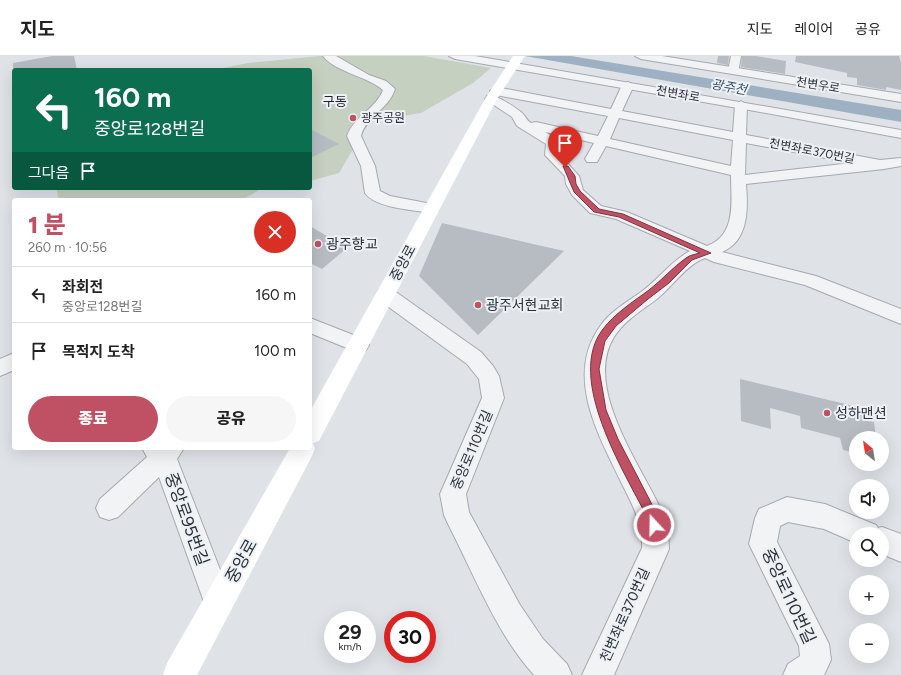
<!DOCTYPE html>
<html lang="ko">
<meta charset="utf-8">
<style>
:root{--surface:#fff;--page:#f6f6f6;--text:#222;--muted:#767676;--line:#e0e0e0;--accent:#c05064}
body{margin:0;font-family:Figtree,"Noto Sans KR",sans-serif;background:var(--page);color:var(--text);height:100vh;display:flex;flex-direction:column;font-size:15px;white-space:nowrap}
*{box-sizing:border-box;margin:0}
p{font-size:13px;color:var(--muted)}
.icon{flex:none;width:22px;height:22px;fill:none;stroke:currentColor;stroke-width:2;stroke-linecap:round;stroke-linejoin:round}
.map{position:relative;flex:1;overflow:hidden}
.details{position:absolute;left:12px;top:142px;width:300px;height:252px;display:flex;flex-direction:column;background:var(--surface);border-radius:4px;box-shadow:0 4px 16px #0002}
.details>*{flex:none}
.hud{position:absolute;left:12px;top:12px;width:300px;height:122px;border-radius:4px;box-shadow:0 4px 16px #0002;background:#0b6e4f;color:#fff;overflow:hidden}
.needle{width:26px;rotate:330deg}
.buttons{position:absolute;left:849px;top:375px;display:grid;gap:8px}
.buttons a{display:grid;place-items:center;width:40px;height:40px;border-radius:50%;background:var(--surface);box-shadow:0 4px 16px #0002;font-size:20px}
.speed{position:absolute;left:324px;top:555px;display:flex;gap:8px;font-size:20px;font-weight:700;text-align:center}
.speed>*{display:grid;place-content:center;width:52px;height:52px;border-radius:50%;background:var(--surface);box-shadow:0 4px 16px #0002;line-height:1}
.speed small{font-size:10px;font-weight:400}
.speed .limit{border:6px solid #d22;background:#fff;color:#111}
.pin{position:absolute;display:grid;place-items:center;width:34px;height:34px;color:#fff;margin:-41px -17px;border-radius:50% 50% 50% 0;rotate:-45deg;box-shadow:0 0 4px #0007}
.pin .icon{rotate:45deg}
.me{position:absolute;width:44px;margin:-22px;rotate:339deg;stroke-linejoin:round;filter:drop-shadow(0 0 3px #0008)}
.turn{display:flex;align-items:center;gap:14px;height:84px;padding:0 16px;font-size:18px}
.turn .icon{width:52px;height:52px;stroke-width:2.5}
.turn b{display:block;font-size:28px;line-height:34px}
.then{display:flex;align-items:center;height:38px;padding:0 16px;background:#0003;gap:8px;font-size:15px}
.round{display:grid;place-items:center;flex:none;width:42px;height:42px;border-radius:21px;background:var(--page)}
.headline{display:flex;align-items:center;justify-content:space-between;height:68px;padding:0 16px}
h1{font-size:24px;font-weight:800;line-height:30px;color:var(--accent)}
.primary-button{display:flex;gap:8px;margin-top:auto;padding:8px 16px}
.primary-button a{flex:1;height:46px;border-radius:24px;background:var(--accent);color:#fff;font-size:16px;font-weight:800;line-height:46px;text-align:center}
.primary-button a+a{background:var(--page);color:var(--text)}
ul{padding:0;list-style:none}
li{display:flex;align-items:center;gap:12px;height:56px;padding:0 16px;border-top:1px solid var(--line)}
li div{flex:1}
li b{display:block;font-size:15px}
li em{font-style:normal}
header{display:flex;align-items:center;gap:24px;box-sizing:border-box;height:56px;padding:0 20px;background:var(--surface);border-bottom:1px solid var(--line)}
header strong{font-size:19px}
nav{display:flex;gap:22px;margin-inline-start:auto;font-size:14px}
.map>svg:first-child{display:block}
.green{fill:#c5d0c1}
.water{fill:#9db1c3}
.building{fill:#b7bcc3}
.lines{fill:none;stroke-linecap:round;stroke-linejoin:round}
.minor-casing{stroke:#a5a9b0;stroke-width:2}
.tertiary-casing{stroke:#a5a9b0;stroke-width:2}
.minor{fill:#f1f3f5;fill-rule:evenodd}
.tertiary{fill:#f1f3f5;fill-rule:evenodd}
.secondary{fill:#fff;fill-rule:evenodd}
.route{fill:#c05064;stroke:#7d3441}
.poi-dot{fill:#c05064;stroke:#eef1f4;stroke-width:1.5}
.labels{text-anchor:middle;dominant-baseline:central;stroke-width:4;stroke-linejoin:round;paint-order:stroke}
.far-street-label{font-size:12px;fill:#29313c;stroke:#eef1f4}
.far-poi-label{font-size:12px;fill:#29313c;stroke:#eef1f4;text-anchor:start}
.far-water-label{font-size:13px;font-style:italic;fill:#38516b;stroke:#eef1f4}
.far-quarter-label{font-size:13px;fill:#1c222d;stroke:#eef1f4}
.poi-label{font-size:14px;fill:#29313c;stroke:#eef1f4;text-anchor:start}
.street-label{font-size:14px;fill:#29313c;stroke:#eef1f4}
.near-street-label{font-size:17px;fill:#29313c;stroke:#eef1f4}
</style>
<header>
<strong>지도</strong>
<nav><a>지도</a><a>레이어</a><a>공유</a></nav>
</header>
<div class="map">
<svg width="901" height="619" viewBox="0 0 901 619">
<rect width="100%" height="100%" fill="#dfe2e7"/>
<path class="green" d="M319 0H424L491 12 473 27 421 57 369 66 339 117 310 125V14H213L248 7Z
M56 132H271L261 133 242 144H59Z"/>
<path class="water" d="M525 0H571L901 54V66Z"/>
<path class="building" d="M52 0H74L77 14H13V7Z
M718 0H729L728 9 717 7Z
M742 0H756L786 5 785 18 741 11Z
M796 0H899L901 7V34L886 31V34L857 29V22L847 21V17L795 6Z
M310 73 339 88 310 102Z
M442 167 564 195 478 279 419 220Z
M310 170 347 192 322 213 310 207Z
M740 323 867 353 869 365 874 366 876 382H856V397L843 394 840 382 801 372 800 360 770 352 771 373 741 365Z"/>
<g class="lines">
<g class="minor-casing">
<path id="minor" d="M323 0H336L369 19 386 25 395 33C389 53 366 60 361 80L375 110 380 135 390 140 437 149 439 152 437 155 431 157C414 154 375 152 365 137L361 110 347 80C354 60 376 53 383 34 369 21 335 16 323 0Z
M731 0H741L738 17H730L728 15Z
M628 26 634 29 622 55 733 76 735 49 741 45 747 49 746 79 880 104 901 102V110L884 113 746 128C748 152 749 185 722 196L816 220 901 253V268L805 229 714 206 705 202C686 209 673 230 657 243 642 254 624 265 614 281 582 333 644 413 664 460L668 475 669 493 614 619H582L642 492C643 467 632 448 621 426 598 378 564 319 601 269 611 255 627 246 641 236 658 224 671 205 690 195L616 163 590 157 572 139 566 128 565 120 545 99 546 88 517 70 512 61 485 43 487 40C496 38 513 50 521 56 525 59 526 64 531 67L536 66 598 80 608 60 496 39 490 35 496 31 611 53 622 29ZM619 62 733 84 731 110 610 83ZM545 76 594 87 585 103 587 106H597L606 90 731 119C731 145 737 179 707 190L627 156 601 150 583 134 579 120 559 98C560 83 557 84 545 76ZM746 87 852 107 745 119Z
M386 233 393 234 481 296 493 310 499 320 504 342 466 438 469 456 520 549 543 583 567 608 572 619H534C497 579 473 516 448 468L444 459 440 438 482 342 479 323 467 308 379 244 377 239 379 234Z
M310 262 366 284 369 289 366 294 359 297 310 277Z
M14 297V314L0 320V303Z
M142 392H184L177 403 233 547 228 557 218 562 208 557 159 421 118 461 109 464 100 461 96 452 100 443 147 401Z
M787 441 825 448 876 469 878 472 882 471 901 478V506L882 498V478H856V487L824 473 788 466 780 470 777 486 829 588 831 604 824 619H783L788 608 800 600 799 590 749 488 755 462 759 453Z"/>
</g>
<g class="tertiary-casing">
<path id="tertiary" d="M449 0H475L901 74V82L755 55 455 3Z
M635 0H662L901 38V46L641 3Z"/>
</g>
<use href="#minor" class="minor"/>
<use href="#tertiary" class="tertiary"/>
<path class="secondary" d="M513 0H525L497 43 319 385 313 387 315 392 312 400 197 619H163L167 607 290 392H310V355L485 43Z"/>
</g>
<path class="route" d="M563 110H568L575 120 576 128 580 135 599 153 623 158 711 197 692 204 669 227 648 243 616 270 605 285 599 313 606 354 618 383 658 460 660 469 658 473 654 475 650 473 647 461C624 415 565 322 603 273 614 258 634 245 649 234 662 224 673 211 686 202 690 199 696 198 700 197L619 161 594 156 574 136Z"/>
<g class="poi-dot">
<circle cx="353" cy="62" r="4"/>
<circle cx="318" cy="188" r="4"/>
<circle cx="478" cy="249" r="4"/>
<circle cx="827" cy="357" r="4"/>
</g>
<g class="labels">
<g class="far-street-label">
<text transform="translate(818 29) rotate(9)">천변우로</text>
<text transform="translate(678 38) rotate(10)">천변좌로</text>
<text transform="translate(812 95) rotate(11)">천변좌로370번길</text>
</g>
<g class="far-poi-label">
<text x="361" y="62">광주공원</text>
</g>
<g class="far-water-label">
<text transform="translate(729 31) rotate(10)">광주천</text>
</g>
<g class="far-quarter-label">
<text x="335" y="45">구동</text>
</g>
<g class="poi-label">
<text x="326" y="188">광주향교</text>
<text x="486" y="249">광주서현교회</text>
<text x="835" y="357">성하맨션</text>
</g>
<g class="street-label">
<text transform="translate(403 207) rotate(-62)">중앙로</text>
<text transform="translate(472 394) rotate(-67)">중앙로110번길</text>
<text transform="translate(625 559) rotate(-66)">천변좌로370번길</text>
</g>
<g class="near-street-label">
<text transform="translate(187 463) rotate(70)">중앙로95번길</text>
<text transform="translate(241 505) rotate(-61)">중앙로</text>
<text transform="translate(789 540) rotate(65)">중앙로110번길</text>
</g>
</g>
</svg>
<div class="buttons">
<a><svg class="needle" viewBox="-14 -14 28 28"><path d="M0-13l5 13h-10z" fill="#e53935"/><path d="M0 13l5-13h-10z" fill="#767676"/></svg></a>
<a><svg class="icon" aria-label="sound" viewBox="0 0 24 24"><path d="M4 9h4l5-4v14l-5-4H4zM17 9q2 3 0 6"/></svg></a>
<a><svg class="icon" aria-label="search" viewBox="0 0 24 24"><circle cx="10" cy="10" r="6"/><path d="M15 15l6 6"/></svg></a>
<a>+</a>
<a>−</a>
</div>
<div class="speed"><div>29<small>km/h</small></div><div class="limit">30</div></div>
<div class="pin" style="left:565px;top:111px;background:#d93025"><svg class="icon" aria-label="arrive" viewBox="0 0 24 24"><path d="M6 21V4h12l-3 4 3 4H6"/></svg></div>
<svg class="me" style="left:654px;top:469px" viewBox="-20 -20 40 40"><circle r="17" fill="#c05064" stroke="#fff" stroke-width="3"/><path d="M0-11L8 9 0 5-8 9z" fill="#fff"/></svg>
<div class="hud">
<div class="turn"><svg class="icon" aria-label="left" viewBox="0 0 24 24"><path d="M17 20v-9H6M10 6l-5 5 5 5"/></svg><div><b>160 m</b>중앙로128번길</div></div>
<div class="then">그다음<svg class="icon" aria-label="arrive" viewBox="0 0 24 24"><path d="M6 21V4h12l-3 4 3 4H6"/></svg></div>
</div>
<section class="details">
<div class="headline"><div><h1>1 분</h1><p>260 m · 10:56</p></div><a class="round" style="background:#d93025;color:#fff"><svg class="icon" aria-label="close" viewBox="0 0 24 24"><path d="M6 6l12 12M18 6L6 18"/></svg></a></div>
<ul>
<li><svg class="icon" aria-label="left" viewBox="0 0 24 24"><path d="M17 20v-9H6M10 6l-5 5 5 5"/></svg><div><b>좌회전</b><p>중앙로128번길</p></div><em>160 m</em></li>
<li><svg class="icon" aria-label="arrive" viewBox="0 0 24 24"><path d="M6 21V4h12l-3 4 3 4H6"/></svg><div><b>목적지 도착</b></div><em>100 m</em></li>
</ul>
<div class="primary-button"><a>종료</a><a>공유</a></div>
</section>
</div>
